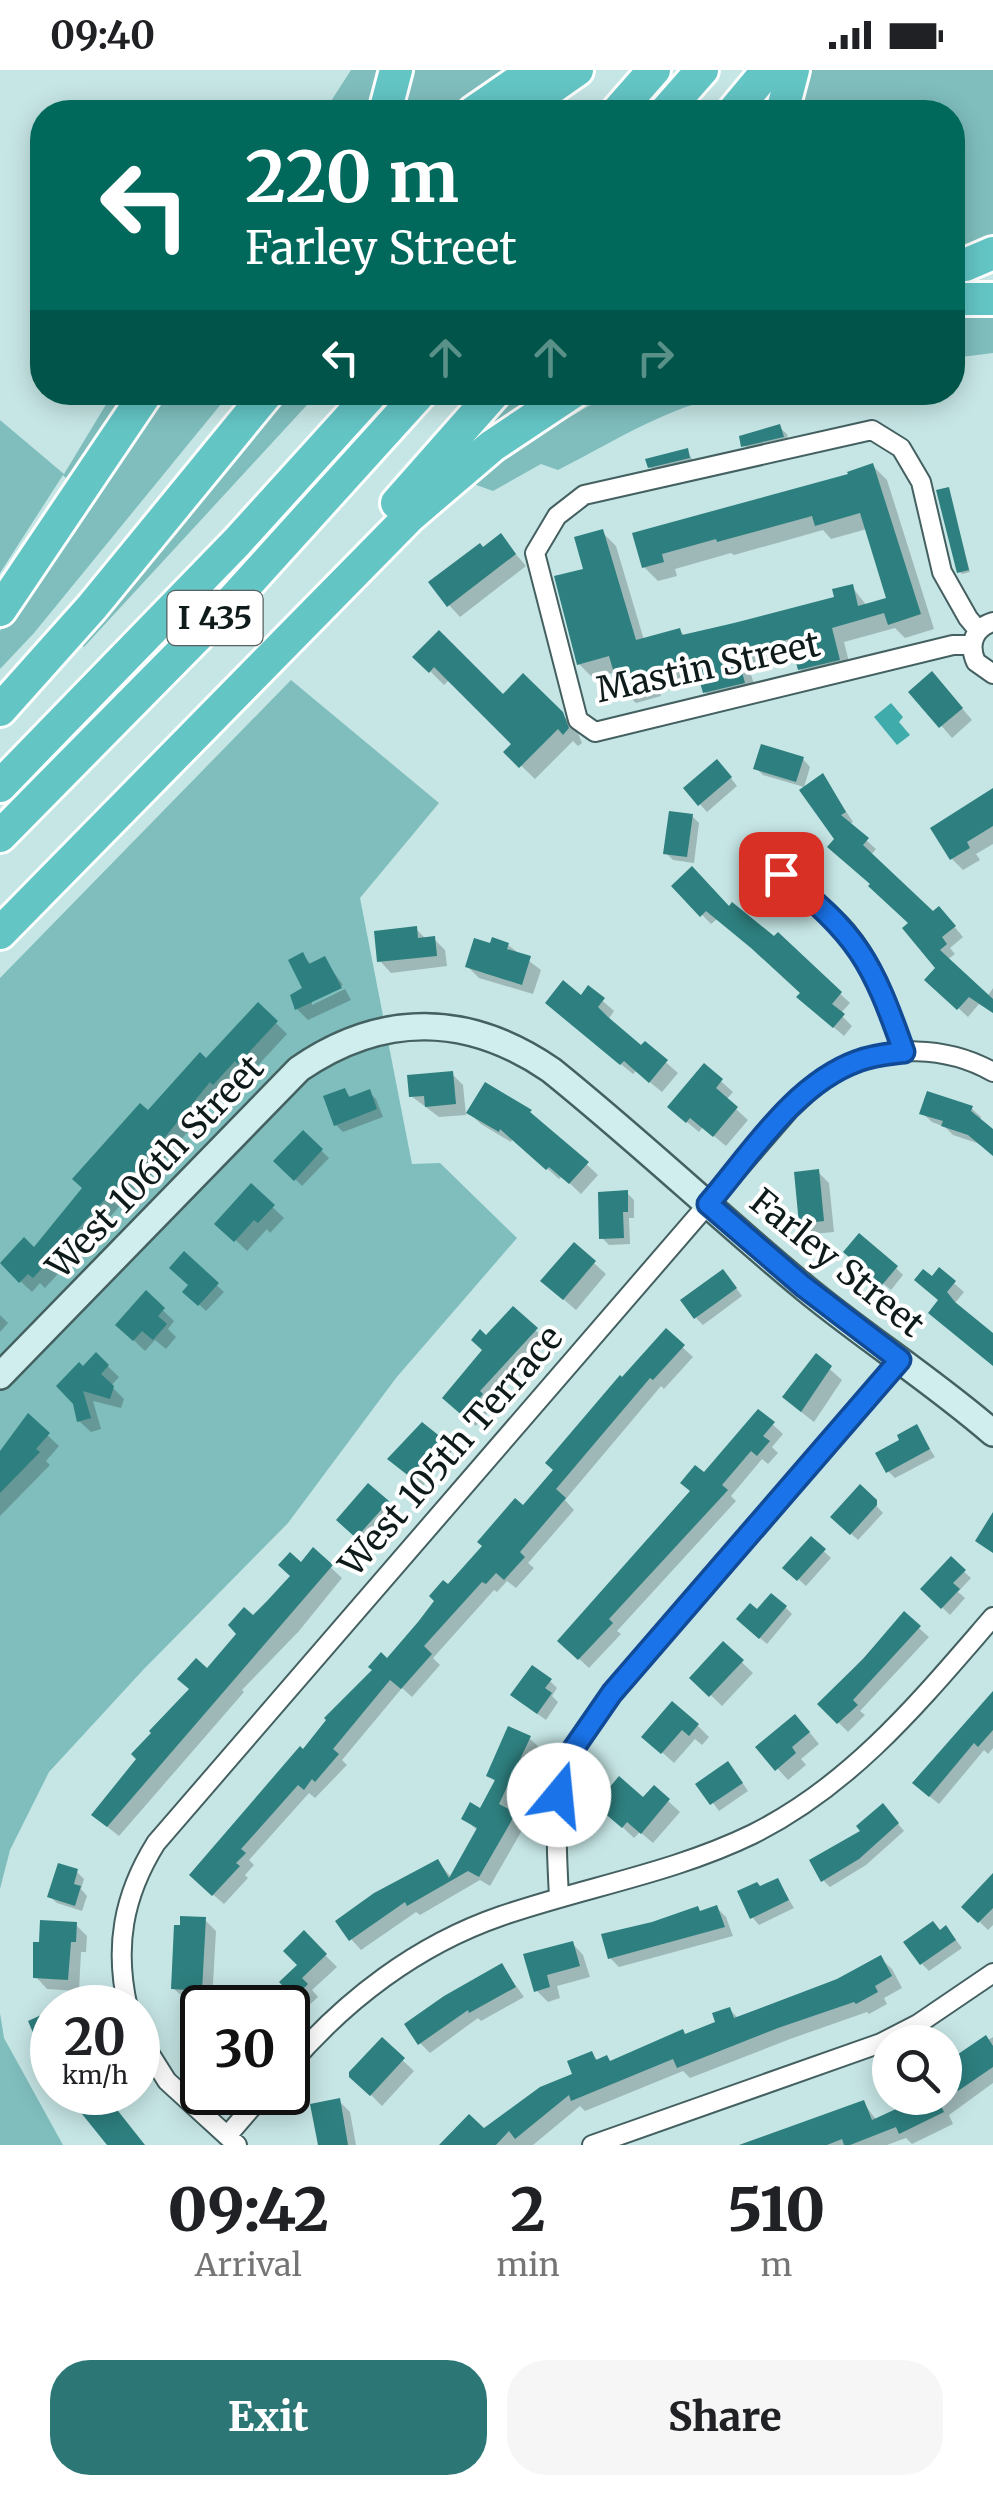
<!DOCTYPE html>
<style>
:root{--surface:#fff;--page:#f6f6f6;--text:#202124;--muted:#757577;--accent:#2c7676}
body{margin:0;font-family:Merriweather,serif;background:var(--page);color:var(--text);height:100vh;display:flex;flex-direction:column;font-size:38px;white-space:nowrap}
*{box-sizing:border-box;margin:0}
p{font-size:32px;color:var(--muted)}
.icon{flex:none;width:55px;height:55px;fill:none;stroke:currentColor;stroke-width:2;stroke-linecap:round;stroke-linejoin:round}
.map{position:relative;height:2075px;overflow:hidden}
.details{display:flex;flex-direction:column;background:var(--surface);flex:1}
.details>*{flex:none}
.top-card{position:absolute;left:30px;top:30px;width:935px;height:305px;border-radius:40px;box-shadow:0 5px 25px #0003;background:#00695c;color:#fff;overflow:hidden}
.fabs{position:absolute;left:872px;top:1955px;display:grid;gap:20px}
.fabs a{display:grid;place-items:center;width:90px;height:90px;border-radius:50%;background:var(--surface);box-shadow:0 5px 25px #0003;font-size:50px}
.speed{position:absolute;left:30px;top:1915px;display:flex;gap:20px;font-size:50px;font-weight:700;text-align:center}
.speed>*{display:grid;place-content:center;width:130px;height:130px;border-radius:50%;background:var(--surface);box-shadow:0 5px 25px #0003;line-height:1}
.speed small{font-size:25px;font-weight:400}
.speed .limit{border:5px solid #111;border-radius:15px;background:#fff;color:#111}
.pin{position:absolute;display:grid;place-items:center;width:85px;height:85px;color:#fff;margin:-42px;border-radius:20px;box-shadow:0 5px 15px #0006}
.me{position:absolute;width:110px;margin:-55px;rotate:17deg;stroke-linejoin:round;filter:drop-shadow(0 0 8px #0008)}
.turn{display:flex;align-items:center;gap:35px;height:210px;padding:0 50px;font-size:45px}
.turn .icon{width:130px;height:130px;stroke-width:2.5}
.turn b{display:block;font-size:70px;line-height:85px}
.lanes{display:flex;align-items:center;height:95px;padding:0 50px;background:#0003;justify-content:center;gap:50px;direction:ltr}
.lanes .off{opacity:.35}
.eta{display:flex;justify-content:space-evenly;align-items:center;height:170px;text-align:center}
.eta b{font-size:60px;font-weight:800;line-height:70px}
.cta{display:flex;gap:20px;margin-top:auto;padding:20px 50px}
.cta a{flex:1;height:115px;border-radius:40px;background:var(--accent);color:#fff;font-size:40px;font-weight:800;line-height:115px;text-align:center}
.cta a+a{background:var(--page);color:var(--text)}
.status{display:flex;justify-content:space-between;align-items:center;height:70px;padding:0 50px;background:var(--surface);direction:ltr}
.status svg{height:28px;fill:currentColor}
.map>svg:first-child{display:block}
.green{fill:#7fbebd}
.water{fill:#40abab}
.shadow{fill:#0003}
.building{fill:#2e7f7f}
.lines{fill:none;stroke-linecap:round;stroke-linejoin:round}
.street-casing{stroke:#446060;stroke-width:22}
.secondary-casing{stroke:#446060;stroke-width:30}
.highway-casing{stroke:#fff;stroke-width:38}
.street{stroke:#fff;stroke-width:18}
.secondary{stroke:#d0eeee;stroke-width:25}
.highway{stroke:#64c5c5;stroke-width:32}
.route-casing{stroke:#114b97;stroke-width:25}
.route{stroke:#1a73e8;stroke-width:18}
.labels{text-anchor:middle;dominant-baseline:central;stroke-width:8;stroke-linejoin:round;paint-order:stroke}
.shield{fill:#fff;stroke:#575f5f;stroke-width:2.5}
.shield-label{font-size:32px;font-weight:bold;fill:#0f1b1b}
.street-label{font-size:35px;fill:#0f1b1b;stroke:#fff}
</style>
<div class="status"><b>09:40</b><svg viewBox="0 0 49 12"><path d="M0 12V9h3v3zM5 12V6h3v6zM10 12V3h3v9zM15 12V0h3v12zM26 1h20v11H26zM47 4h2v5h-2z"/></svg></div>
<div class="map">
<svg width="993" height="2075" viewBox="0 0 993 2075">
<rect width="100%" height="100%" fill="#c6e6e5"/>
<path class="green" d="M351 0H380L368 42H324Z
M406 0H512L450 42H394Z
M803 0H993V167L966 179 953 181 952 42H792Z
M993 236V283L953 288 952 238Z
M113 323H130L68 410 63 405 0 503V350L64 404Z
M166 323H230L34 563 0 599V561Z
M285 323H318L84 577 79 573Z
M509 323H553L485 365 479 358Z
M611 323H743C676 331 617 370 558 400L541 394 493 421 471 413 510 382Z
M291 610 439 733 360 828 412 1094 440 1093 517 1168 396 1308 288 1453 143 1600 49 1702 10 1780 0 1819V908Z
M0 1943 4 1968 63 2075H0Z"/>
<path class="water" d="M891 633 903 647 899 652 910 665 897 675 874 647Z"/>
<path class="shadow" d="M779 357 787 364 789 374 751 383 744 375Z
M687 381 696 395 657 404 650 397Z
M873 396 887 410 934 559 905 568 895 558 844 572 852 604 814 613 800 599 796 585 749 598 758 627 720 636 705 622 702 610 660 622 661 626 636 633 621 619 616 602 593 608 579 594 586 500 602 462 616 476 644 570 680 561 686 567 837 528 852 517 867 536 889 529 867 459 831 469 823 460 734 485 731 483 675 499 677 506 658 511 644 497 635 465 851 406Z
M948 419 970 502 962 504 959 501Z
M501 467 526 496 460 547 449 535 483 480Z
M416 587 503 628 523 607 576 658 582 673 578 676 573 671 535 709 507 682 515 674 450 609 444 615Z
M943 616 972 650 952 668 912 622Z
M803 689 810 697 804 717 763 705 756 698Z
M724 699 737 716 707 742 686 719Z
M823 706 853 752 849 755 876 779 871 785 933 845 948 849 963 867 950 878 955 884 947 890 987 927 993 918V943L979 934 968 947 928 910 938 898 911 854 873 814 837 769Z
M993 721V774L976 784 980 790 963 800 952 789Z
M692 746 699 753 694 793 673 790 666 783Z
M674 816 730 839 775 870 778 866 850 933 840 944 852 956 844 966 809 936 803 923 763 887 717 849 711 854Z
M416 859 426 869H434L445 880 447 896 391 903 380 891Z
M508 875 541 900 533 924 479 908 468 897 491 877Z
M302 885 312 895 324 889 343 915 312 929V935L345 919 351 930 308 950 297 939 306 919Z
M589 919 614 941 608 950 642 978 645 974 678 1003 662 1022 636 1001 633 1004 559 944Z
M258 935 287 964 251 1003 248 1000 226 1025 222 1022 143 1114 141 1113 45 1218 40 1213 32 1222 2 1194 34 1180 148 1044 206 992Z
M705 997 733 1022 726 1030 748 1050 726 1076 703 1057 699 1062 682 1048Z
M452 1004 463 1015 466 1045 439 1047 411 1026Z
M344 1021 352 1028 369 1022 376 1029 383 1047 343 1062 336 1055Z
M971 1038 981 1047 980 1051 993 1062V1084L980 1074 953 1065 945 1057 932 1052 922 1043Z
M530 1042 598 1105 581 1124 562 1106 559 1109 513 1068 511 1072 481 1054 469 1043Z
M303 1063 329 1088 302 1116 277 1091Z
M818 1102 829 1113 834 1162 813 1164 802 1153Z
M251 1117 284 1148 270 1163 267 1159 247 1181 218 1153Z
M627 1123 634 1130V1148H629L630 1174 609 1175 602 1168Z
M574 1175 606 1204 576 1240 555 1222Z
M184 1185 224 1222 206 1241 186 1222 192 1216Z
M853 1189 896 1198 903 1205 891 1220Z
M940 1201 964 1222 955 1233 993 1266V1295L940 1231 932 1210Z
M730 1210 742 1226 703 1255 696 1248Z
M146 1224 174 1251 168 1259 176 1267 166 1279 155 1270 145 1281 118 1255Z
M513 1239 547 1271 490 1334 493 1337 476 1356 456 1339 485 1281 487 1268Z
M0 1245 8 1253 0 1262Z
M666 1262 693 1287 664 1319 661 1316 565 1430 574 1440 528 1493 534 1498 516 1518 507 1511 497 1522 494 1520 433 1588 440 1595 412 1627 402 1618 342 1690 347 1695 315 1728 309 1723 249 1790 254 1795 245 1805 248 1808 224 1834 202 1815 304 1682 556 1400 623 1310Z
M96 1285 119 1307 111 1316 124 1329 121 1338 93 1331 101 1359 91 1362 79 1351 83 1300Z
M816 1287 842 1310 814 1352 796 1338Z
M759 1342 783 1364 772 1377 778 1383 768 1394 762 1389 731 1426 736 1431 617 1561 621 1564 589 1598 560 1571Z
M28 1347 59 1376 46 1391 50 1395 0 1446V1384Z
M423 1355 452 1381 422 1417 402 1400Z
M916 1357 935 1387 895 1408 888 1401 903 1371Z
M860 1418 883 1443 858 1470 833 1447Z
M387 1433 398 1444 369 1478 350 1461Z
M811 1469 831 1488 806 1516 786 1498Z
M313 1481 342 1508 299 1561 242 1620 244 1622 119 1766 105 1755 207 1601Z
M951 1490 971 1508 958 1522 965 1528 950 1545 923 1519Z
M785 1537 792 1544 767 1574 746 1556 758 1543Z
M904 1545 929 1567 860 1641 865 1645 848 1662 820 1634Z
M724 1575 753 1603 722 1636 693 1608Z
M550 1611 557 1618 552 1626 558 1632 546 1650 521 1632Z
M993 1623V1678L988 1684 984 1680 939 1734 924 1722Z
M698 1656 709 1667 702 1675 695 1669 674 1693 645 1667Z
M806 1658 819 1674 801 1689 806 1695 788 1710 758 1677Z
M529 1668 540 1678 510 1743 525 1755 490 1816 480 1810 420 1845 416 1842 361 1880 351 1869 438 1792 452 1808 478 1761 464 1748 481 1742 497 1713 489 1706Z
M735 1702 748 1721 719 1741 699 1714Z
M654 1718 680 1742 653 1773 640 1762 634 1768 617 1752Z
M890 1744 904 1761 866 1795 830 1817 823 1810Z
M77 1802 84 1809 81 1819 87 1826 82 1841 57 1833 49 1826Z
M993 1810V1855L988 1860 964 1837Z
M778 1811 794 1838 759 1855 752 1847 761 1819Z
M717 1838 726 1847 733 1866 619 1897 610 1888Z
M205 1850 216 1861 212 1931 185 1929 173 1918Z
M76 1855 87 1866 86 1882H81L79 1921 47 1919 36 1907Z
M304 1864 337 1897 312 1920 318 1927 307 1937 283 1912 300 1895Z
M953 1866 962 1878 929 1901 922 1894Z
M572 1873 583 1885 590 1907 557 1916 560 1928 548 1932 536 1920 526 1886Z
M880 1888 892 1899 902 1918 884 1928 887 1934 869 1944 867 1942 790 1969 690 2008 683 2001 585 2041 580 2036 533 2075H442L484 2061 575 2006 591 1984 599 1991 612 1993 718 1954 730 1940 739 1949 838 1911Z
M502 1896 524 1927 481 1951 478 1948 430 1983 420 1973Z
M201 1933 220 1938H202V1976L193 1967Z
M993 1967V2013L949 2045 953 2054 912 2074 906 2068 887 2075H740L863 2032 877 2051 918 2031 917 2028H945V1996Z
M382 1971 414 2001 382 2036 352 2006Z
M339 2031 350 2042 356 2075H321Z"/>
<path class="building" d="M780 354 784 367 741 377 739 366Z
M688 378 690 388 648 398 645 389Z
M873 393 921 544 888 555 884 543 832 558 840 590 798 600 790 569 737 583 745 613 703 623 695 595 647 608 648 611 619 620 609 586 577 595 554 506 583 499 574 467 603 459 636 570 680 558 682 565 734 553 834 527 832 519 853 514 858 536 886 528 860 443 815 456 812 446 717 472 716 469 662 484 664 492 642 498 632 463 848 404 847 402Z
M949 417 969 500 957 503 936 420Z
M501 463 516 484 447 537 428 512 480 473 483 477Z
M439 560 503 624 523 603 563 642 569 658 563 665 558 659 519 698 503 682 511 674 434 597 429 603 412 587Z
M932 601 963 638 939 658 908 622Z
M761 674 804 687 796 712 753 699Z
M717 689 732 707 698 736 683 718Z
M823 703 846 742 841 745 869 768 863 775 933 841 939 836 956 856 942 867 947 874 940 880 993 929V943L969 927 957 940 924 910 935 898 902 858 908 853 868 816 870 814 827 777 834 769 799 720Z
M993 718V756L967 772 970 778 950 790 930 758Z
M669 741 693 744 687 787 663 784Z
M692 796 729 836 732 832 774 866 778 862 842 922 832 934 845 944 833 958 796 927 800 923 751 878 706 841 700 847 671 816Z
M417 856 418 868 435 866 437 886 377 892 374 861Z
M492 867 509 873 507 879 531 886 522 915 465 897 474 868 490 873Z
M303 882 309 894 325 886 342 918 295 940 290 925 302 918 288 890Z
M563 910 581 925 588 915 605 928 598 937 608 947 641 975 645 971 668 990 649 1013 624 991 620 995 545 933Z
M258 932 278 951 238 994 235 991 213 1015 210 1012 152 1083 131 1105 129 1103 33 1208 28 1204 19 1213 0 1193 24 1167 34 1177 82 1118 72 1109 140 1033 148 1040 200 982 206 988Z
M704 993 723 1009 716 1018 738 1037 713 1067 690 1048 686 1053 667 1037Z
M453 1001 456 1034 425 1037 424 1026 409 1027 407 1005Z
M485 1012 532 1040 530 1042 589 1092 569 1114 549 1097 546 1100 500 1059 499 1062 466 1043Z
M345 1018 349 1027 370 1019 377 1039 334 1056 323 1026Z
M927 1021 973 1036 971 1041 993 1059V1086L968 1065 941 1056 943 1051 919 1044Z
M303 1060 323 1079 294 1111 273 1091Z
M819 1099 824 1151 799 1154 794 1102Z
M251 1113 275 1135 258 1153 254 1150 234 1172 214 1154Z
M628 1120V1142H623L624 1168 599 1169 598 1122Z
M859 1163 898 1196 882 1215 843 1182Z
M574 1172 596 1191 563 1230 540 1211Z
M184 1181 219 1213 198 1236 182 1222 188 1215 169 1198Z
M939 1197 956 1211 947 1222 955 1232 993 1263V1296L928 1243 938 1230 914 1210 923 1199 932 1206Z
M723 1199 737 1218 694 1249 680 1230Z
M146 1220 165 1238 158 1246 167 1254 153 1270 142 1261 133 1271 115 1255Z
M513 1236 538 1258 480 1321 483 1324 464 1347 442 1328 482 1280 471 1270 480 1259 486 1265Z
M666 1258 685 1275 653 1310 650 1308 556 1419 566 1428 520 1482 525 1487 504 1510 496 1503 486 1514 482 1512 424 1576 432 1584 401 1619 390 1610 333 1679 339 1684 315 1712 312 1709 304 1720 298 1715 241 1779 246 1783 236 1793 240 1796 212 1826 189 1805 300 1676 303 1679 326 1650 324 1648 372 1600 368 1597 381 1582 387 1588 418 1552 434 1531 429 1526 443 1510 448 1514 482 1476 477 1472 515 1428 523 1435 553 1400 545 1393 620 1305 622 1307Z
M96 1282 109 1295 101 1304 114 1316 110 1329 83 1321 91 1348 77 1352 73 1334 56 1316 79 1292 83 1296Z
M816 1283 832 1296 801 1342 782 1327Z
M758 1339 775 1352 763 1366 770 1371 757 1386 751 1381 722 1415 728 1420 609 1549 613 1553 578 1590 557 1571 690 1421 680 1413 695 1395 704 1402Z
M28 1343 50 1363 36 1379 40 1382 0 1423V1381Z
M422 1352 442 1368 410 1407 387 1389Z
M917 1354 930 1379 886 1403 875 1383 899 1370 897 1365Z
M368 1413 389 1431 356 1468 336 1450Z
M860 1414 877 1430V1435L850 1465 830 1447Z
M993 1442V1483L975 1471Z
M811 1466 826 1479 797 1511 782 1498Z
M313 1477 333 1495 107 1757 91 1745 136 1689 131 1684 151 1663 149 1661 189 1619 177 1609 196 1588 207 1598 236 1564 228 1555 244 1537 253 1545 267 1531 290 1506 278 1495 290 1482 301 1492Z
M951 1486 966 1500 953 1513 960 1519 941 1539 920 1519Z
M771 1523 787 1536 759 1569 736 1549 750 1533 757 1539Z
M904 1541 921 1556 853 1630 858 1635 837 1654 817 1634 863 1589Z
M723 1571 744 1590 709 1627 689 1608Z
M532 1595 552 1609 545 1618 552 1623 537 1644 510 1625Z
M993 1621V1660L978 1677 974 1673 929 1727 912 1713Z
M672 1631 699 1654 689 1666 682 1660 661 1684 641 1667Z
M795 1644 810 1662 792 1677 796 1683 775 1701 755 1677Z
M508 1656 531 1666 499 1734 516 1743 479 1807 468 1801 407 1836 405 1832 349 1871 335 1851 374 1823 438 1789 449 1808 477 1758 461 1749 470 1732 480 1738 495 1710 486 1706Z
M728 1691 743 1713 710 1735 695 1714Z
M619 1706 643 1727 654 1715 670 1729 641 1764 627 1752 622 1758 602 1741 606 1736 599 1730Z
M883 1733 899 1753 859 1789 821 1812 809 1790 860 1761 856 1756Z
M58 1793 78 1799 74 1814 81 1816 75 1836 47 1827Z
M993 1803V1838L978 1853 961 1837Z
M778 1808 789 1830 750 1849 737 1821 757 1812 760 1816Z
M717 1835 725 1857 608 1889 601 1864 652 1852 698 1836 700 1841Z
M180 1846 206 1847 202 1921 171 1919 174 1855H180Z
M40 1850 77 1852 76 1872H71L68 1910 33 1908V1872H39Z
M933 1851 940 1860 946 1855 956 1870 920 1895 903 1872Z
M304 1860 327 1884 302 1908 308 1914 294 1928 279 1912 297 1895 283 1881Z
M573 1871 580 1896 547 1905 550 1917 534 1922 523 1884Z
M881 1885 892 1906 875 1916 878 1922 856 1934 854 1932 778 1958 677 1998 673 1989 571 2031 569 2025 515 2069 509 2061 496 2075H439L469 2044 484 2058 540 2017 572 2004 567 1991 592 1981 596 1990 607 1985 610 1991 683 1959 685 1964 715 1952 712 1943 730 1937 734 1948 837 1909Z
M502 1893 516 1917 469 1943 468 1940 418 1975 404 1954 444 1926Z
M52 1940V2007L28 1951Z
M986 1965 993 1976V1997L958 2021 945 2001V1993Z
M382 1967 405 1988 370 2026 349 2007V2002Z
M88 2022H103L145 2075H107L74 2034Z
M340 2028 348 2075H318L310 2034Z
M920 2028H937L944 2042 899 2064 896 2057 850 2075H844L842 2069 827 2075H739L864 2030 872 2050Z"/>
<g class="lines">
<g class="street-casing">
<path id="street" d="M993 552C974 558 968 574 976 592L993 604
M971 575H953L595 662 578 650 535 483 557 446 584 425 872 360 901 378 921 412 942 502 968 548 978 560
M759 781C786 810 820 831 846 861 876 896 889 940 904 982
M559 1827C554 1731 552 1702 612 1623L900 1290
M128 1938C114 1877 123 1826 156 1773L790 1039C806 1024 821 1009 840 999 887 974 947 976 993 1002
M138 1965 167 2011 237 2075
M288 1997C345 1930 417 1875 501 1846 585 1817 673 1803 753 1764 853 1714 921 1630 993 1547
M227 2066 265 2022
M592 2075 881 1973 918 1954 993 1903"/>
</g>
<g class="secondary-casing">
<path id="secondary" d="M0 1306 299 999C382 942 468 943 551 1000 638 1070 719 1147 806 1219 867 1269 933 1311 993 1363"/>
</g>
<g class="highway-casing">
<path id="highway" d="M385 42 396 0
M474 42 535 0
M517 42 577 0
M617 42 654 0
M665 42 702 0
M733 42 768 0
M782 42 793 0
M952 197 965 195 993 183
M952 229H993
M397 433 495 322
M0 540 147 322
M0 640 92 537 268 322
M0 716 237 472 373 322
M0 766 230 533 421 322
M0 863 410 446 492 376 573 322"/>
</g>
<use href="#street" class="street"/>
<use href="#secondary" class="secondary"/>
<use href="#highway" class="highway"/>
</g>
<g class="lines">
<g class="route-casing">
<path id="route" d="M559 1725 574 1678 612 1623 900 1290 803 1216 708 1134C751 1084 794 1014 858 991 873 985 888 984 904 982 872 891 858 865 781 804"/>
</g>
<use href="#route" class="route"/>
</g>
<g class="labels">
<rect class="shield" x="167.5" y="521" width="95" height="54" rx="8"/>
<g class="shield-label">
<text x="215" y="548">I 435</text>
</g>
<g class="street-label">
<text transform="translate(708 597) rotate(-12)">Mastin Street</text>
<text transform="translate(155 1097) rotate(-46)">West 106th Street</text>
<text transform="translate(837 1193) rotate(39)">Farley Street</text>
<text transform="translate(451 1381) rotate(-49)">West 105th Terrace</text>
</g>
</g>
</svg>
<div class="fabs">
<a><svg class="icon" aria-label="search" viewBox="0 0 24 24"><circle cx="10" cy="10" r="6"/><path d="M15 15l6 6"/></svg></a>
</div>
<div class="speed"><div>20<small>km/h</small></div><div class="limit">30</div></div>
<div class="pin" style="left:781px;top:804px;background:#d93025"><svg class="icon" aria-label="arrive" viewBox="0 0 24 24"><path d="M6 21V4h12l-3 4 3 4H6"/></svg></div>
<svg class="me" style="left:559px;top:1725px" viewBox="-20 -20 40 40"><circle r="19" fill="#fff"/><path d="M0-13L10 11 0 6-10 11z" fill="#1a73e8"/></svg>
<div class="top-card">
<div class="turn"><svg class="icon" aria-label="left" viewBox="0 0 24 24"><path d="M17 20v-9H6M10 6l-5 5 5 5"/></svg><div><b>220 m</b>Farley Street</div></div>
<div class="lanes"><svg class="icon" aria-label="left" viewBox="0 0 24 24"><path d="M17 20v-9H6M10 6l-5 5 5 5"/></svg><svg class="icon off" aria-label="ahead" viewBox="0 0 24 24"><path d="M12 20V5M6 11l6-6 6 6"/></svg><svg class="icon off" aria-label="ahead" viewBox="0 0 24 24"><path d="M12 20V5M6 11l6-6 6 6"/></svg><svg class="icon off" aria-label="right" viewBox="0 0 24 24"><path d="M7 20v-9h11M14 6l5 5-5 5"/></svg></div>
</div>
</div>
<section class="details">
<div class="eta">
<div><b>09:42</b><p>Arrival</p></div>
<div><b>2</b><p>min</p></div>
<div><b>510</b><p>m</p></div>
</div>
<div class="cta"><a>Exit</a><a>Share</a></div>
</section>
